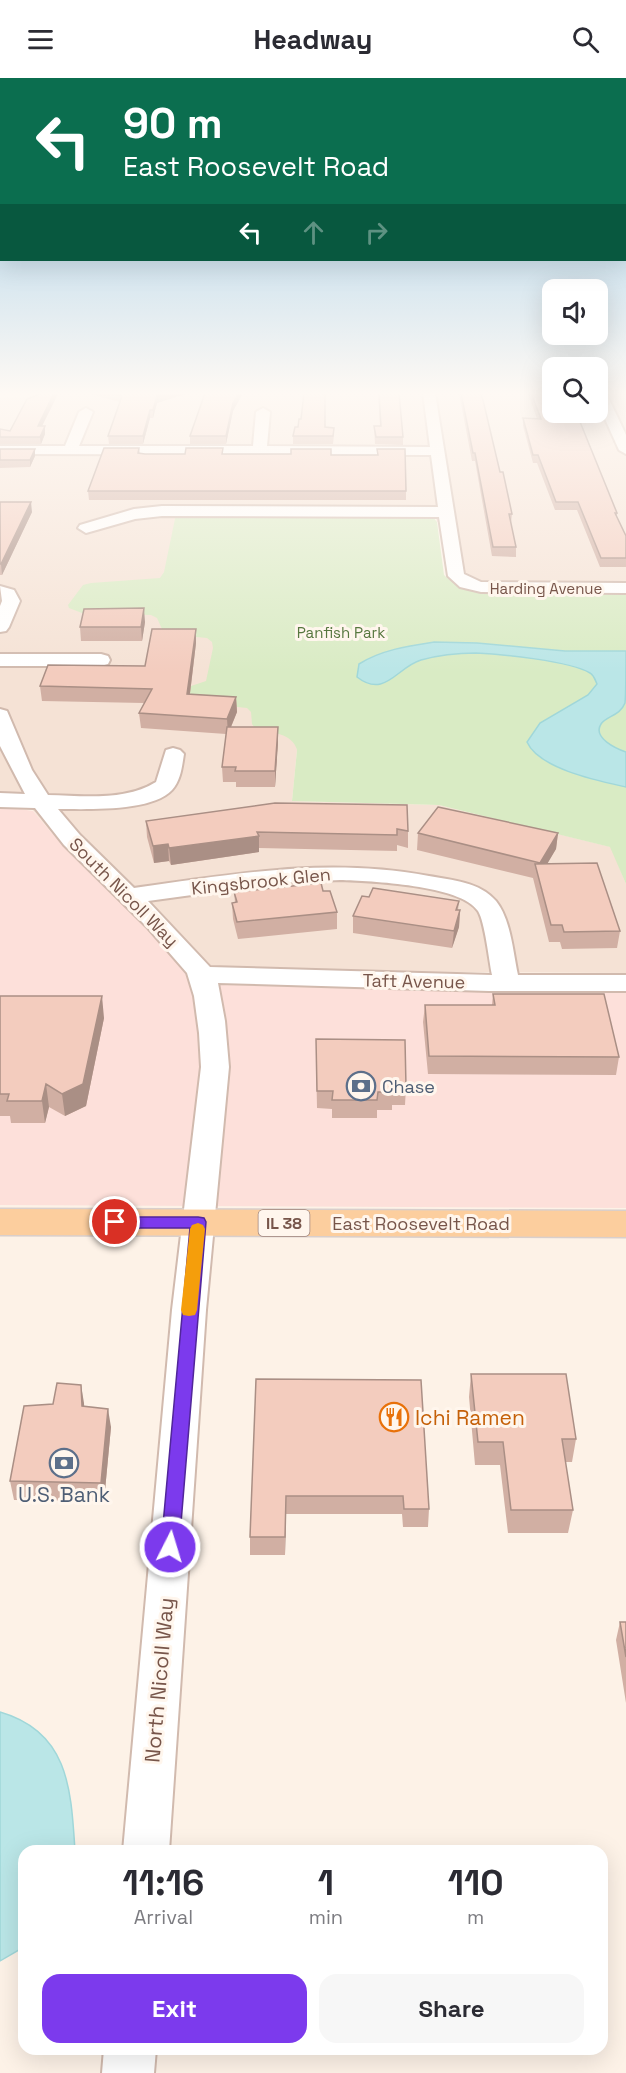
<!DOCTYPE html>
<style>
:root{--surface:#fff;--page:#f7f7f7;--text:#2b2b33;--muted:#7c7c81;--accent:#7c3aed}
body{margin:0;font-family:"Space Grotesk",sans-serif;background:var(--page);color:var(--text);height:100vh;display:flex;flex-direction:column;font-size:22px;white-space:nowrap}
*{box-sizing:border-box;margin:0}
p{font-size:20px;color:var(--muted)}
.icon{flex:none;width:33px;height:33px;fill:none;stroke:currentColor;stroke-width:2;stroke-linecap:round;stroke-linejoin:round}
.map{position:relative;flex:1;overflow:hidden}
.panel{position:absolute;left:18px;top:1767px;width:590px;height:210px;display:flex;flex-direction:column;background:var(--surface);border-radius:18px;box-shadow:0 6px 24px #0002}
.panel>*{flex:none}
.banner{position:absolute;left:0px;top:0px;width:627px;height:183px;box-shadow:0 6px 24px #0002;background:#0b6e4f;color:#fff;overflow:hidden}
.controls{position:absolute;left:542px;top:201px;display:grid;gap:12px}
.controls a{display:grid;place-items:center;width:66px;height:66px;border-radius:12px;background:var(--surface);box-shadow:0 6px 24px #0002;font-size:30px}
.pin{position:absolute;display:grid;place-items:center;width:51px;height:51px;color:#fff;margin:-26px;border:3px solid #fff;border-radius:50%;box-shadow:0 2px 6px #0007}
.me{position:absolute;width:66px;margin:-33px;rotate:5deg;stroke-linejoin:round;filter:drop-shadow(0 0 4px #0008)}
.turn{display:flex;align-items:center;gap:21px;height:126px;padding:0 24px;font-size:27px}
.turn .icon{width:78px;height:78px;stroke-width:2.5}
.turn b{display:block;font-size:42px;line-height:51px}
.lanes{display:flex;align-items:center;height:57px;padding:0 24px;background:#0003;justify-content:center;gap:30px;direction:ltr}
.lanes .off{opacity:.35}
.eta{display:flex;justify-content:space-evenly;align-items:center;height:102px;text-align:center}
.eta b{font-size:36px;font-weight:700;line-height:42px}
.primary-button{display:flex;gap:12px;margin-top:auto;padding:12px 24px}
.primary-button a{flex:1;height:69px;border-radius:18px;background:var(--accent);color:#fff;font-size:24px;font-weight:700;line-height:69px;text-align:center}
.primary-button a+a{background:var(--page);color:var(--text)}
header{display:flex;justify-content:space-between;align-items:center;height:78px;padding:0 24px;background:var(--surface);font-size:27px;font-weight:700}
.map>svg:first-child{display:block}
.residential{fill:#f5e2d5}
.commercial{fill:#fde0da}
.green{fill:#d9ebc4}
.water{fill:#bae6e7;stroke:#a0d7d9;stroke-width:1.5}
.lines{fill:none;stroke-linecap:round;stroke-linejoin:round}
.street-casing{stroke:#d1baae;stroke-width:4}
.primary-casing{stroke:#d9cfcc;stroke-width:3}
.street{fill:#fff;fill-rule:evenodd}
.primary{fill:#fcce9e;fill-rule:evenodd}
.wall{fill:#d1afa3}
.shaded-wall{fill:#aa8f85}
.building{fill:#f3ccbe;stroke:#aa8f85;stroke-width:1.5}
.route{fill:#7c3aed;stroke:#51269a;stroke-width:1.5}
.slow{fill:#f59e0b}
.labels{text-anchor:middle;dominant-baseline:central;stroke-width:6;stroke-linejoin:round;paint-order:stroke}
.far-street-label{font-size:15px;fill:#77554a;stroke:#fff6ed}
.far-park-label{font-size:15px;fill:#57773f;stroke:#fff6ed}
.shield{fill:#fff6ed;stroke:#a0857b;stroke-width:1.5}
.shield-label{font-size:16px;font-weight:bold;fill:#77554a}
.street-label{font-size:18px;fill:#77554a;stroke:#fff6ed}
.service-label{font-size:18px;fill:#4e5e75;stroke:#fff6ed;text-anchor:start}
.near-food-label{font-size:21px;fill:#c56008;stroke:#fff6ed;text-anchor:start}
.near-service-label{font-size:21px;fill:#4e5e75;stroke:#fff6ed}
.near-street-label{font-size:21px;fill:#77554a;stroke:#fff6ed}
</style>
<header><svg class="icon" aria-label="menu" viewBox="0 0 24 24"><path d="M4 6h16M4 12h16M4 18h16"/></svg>Headway<svg class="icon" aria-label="search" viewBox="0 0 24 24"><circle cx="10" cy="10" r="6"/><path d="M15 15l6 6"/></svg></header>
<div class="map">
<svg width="626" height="1995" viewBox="0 0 626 1995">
<rect width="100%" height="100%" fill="#fdf2e7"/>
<path class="residential" d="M37 315H552V334H597V315H626V508H496L470 502 460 495 453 444H437L436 441 164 494 162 498 295 664 297 672 292 723 439 727 611 769 626 806V895L295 893 183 889 160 861 51 754 20 717 0 716V319H35Z"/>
<path class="commercial" d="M0 728 33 733 51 754 101 806 160 861 190 900 384 911 626 914V1130L0 1127Z"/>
<path class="green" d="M176 436 432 438 437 444 444 497C470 524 586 515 626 515V806L610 769 439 727 292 723 297 672C292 654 270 655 255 650L252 646 251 634 247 630 171 622 176 609 191 608 206 603 213 570 212 564 207 560 176 557 162 551 157 540 151 537 82 535 69 530 68 527 83 507 91 505 160 500 164 494Z"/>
<path class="water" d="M434 564 477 565 565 573H626C626 586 626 614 625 625 620 638 606 638 601 646 592 660 617 671 626 674V709C599 703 539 691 527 664L540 645 588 617 597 606C595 602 594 597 590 595 570 583 501 576 476 575 458 575 439 577 421 582 397 589 385 621 357 599L359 586C381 572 408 568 434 564Z
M0 1634C69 1654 71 1711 75 1773H24V1869L0 1883Z"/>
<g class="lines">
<g class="street-casing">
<path id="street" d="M423 315H435L464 496 481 504 626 505V515L481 514 460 509 448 498 439 439 162 438 135 441 86 455 78 450 80 447 134 431 162 428 438 429 431 377 0 376V368H65L79 334 86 330 93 334 79 368H253L256 334 263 330 270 334 267 368 430 369Z
M597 315H606L626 357V376L619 372 597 323Z
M0 508 14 512 20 523 9 549 6 553 0 554V528L2 523Z
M0 576H101L108 578 110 582 108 586 101 588H0Z
M0 631 7 633 32 692 48 717C83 718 126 723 156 704L166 672 173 670 180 672 184 676C182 688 181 702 172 712 152 734 87 731 58 731L80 757 134 810C236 796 326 779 429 798 452 802 480 804 496 823 511 842 513 874 518 897H626V913H489L218 905 225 943 229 989 206 1232 169 1773H123L172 1232 201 989 199 955 194 918 187 895 147 849 64 767 35 730 0 729V715L25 716 0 668ZM340 802C370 803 461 807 478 833 485 844 489 883 492 897L210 889 148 823 279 805Z
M104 1971H156L154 1995H102Z"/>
</g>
<g class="primary-casing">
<path id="primary" d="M0 1131 626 1133V1159L0 1157Z"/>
</g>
<use href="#street" class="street"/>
<use href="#primary" class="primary"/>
</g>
<path class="wall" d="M42 315 58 316 42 348H45V356L41 366H0V351L10 353Z
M86 315H188L157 325 153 340H150L143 366H109L108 358 120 324Z
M205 315H243L233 333 226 366H190V358Z
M378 315H399L403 359V367L375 366 374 348H380Z
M459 315H480L500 394 512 436 511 445 516 469V479L492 478 475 383H472Z
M528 315H552L617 435V439L626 458V489H600L577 432H555L537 385H533L523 348V340L537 341Z
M301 341 325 349 334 357 333 366H293V358Z
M139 370 140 376H288L331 371V377H377V371L406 413V422H89L88 413Z
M0 371H35V378L30 389 0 390Z
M0 424 32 434 2 497H0Z
M145 544 142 563H81L80 549Z
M196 551V565L190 616 236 619 237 634 231 649H278V664L275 709H236V704H223L222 689 226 656 141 650 139 635 144 625 42 623 40 608 145 588Z
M275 725 408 753V770L397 767V773L259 770V774L171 787 169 783 154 785 147 759 146 743Z
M418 755H558L556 771 547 785 620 853 617 870 562 871 560 864H549L533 800 417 772Z
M323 813 337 834V851L238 861 233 841 232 825 235 824 234 814Z
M369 819 459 823 458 832H460L459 849 452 870 353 855V838Z
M493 916 619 979 616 997 428 996 423 944 425 927H492Z
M0 918 104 940 86 1028 65 1038 49 1029 45 1045H11L10 1038H0Z
M316 979 406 1009 405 1027H392V1032H377V1040H332V1031L317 1030Z
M471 1296 576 1361 572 1384H565L573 1432 568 1455H508L500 1387H475L469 1319Z
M256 1301 429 1431 428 1449H403L402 1436H286L285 1477H250V1459Z
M84 1325V1329L111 1349 104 1423 14 1422 10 1403Z
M620 1544H626V1625L616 1562Z"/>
<path class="shaded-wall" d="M54 315 58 316 38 356V348Z
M163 315H188L157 325 153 340V332L157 317Z
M239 315H243L233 333 226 366V358L233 325Z
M150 332V340L143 366V358Z
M45 348V356L41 366 40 359Z
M35 371V378L30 389V382Z
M31 424 32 434 2 497 1 486Z
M144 530 145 544 142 563 141 549Z
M196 551V565L188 631 187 616Z
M236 619 237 634 228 656 227 641Z
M278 649V664L275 709V693Z
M558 755 556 771 539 800 540 785Z
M259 758V774L171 787 169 770Z
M168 766 169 783 154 785 153 768Z
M460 832 459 849 452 870 454 853Z
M102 918 104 940 86 1028 65 1038 62 1016Z
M46 1006 49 1029 45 1045 42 1023Z
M81 1307 84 1325 85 1347 82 1328Z
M108 1331 111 1349 104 1423 101 1405Z
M286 1418V1436L285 1477V1459Z"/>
<path class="building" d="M42 315H54L38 348H45L40 359H0V351L10 353 27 321Z
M113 315H163L157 317 153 332H150L143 358H108L122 318Z
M205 315H239L233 325 226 358H190Z
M304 315H325V349L334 350 333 358H293L295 349H298L299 341H301Z
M379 315H399L403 359H376L374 348H381Z
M461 315H480L483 322 500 394H503L512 436H509L516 469H493L475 375H473Z
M531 315H552V334H576L617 435H615L626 458V480H601L578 424H556L538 377H533L523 340 541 341Z
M104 370H139L138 375 145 376H185L186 370H223L222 376H291V371H331V377H378L377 371H405L406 413H88Z
M0 371H35L30 382H0Z
M0 424H31L1 486H0Z
M144 530 141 549H80L84 531Z
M152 551H196L187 616 236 619 227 641 139 635 152 611 40 608 48 587 145 588Z
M227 649H278L275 693H235L236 689H222Z
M275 725 407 727 408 753 397 751V757L257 754 259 758 169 770 168 766 153 768 146 743Z
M438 729 558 755 540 785 418 755Z
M597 785 620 853 564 854 562 847H551L535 786Z
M321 805 323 813H330L337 834 237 844 232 825 237 824 234 814Z
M373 810 459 823 456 832H460L454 853 353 838 362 818 369 819Z
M493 916H604L619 979 429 978 425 927H495Z
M0 918H102L83 1006 62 1016 46 1006 42 1023H7L9 1016H0Z
M316 961 405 962 406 1009H393V1014H378L377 1022H332L333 1013H317Z
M471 1296H566L576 1361H562L573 1432H511L503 1364H478Z
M256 1301 421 1302 429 1431H404L403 1418H286L285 1459H250Z
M57 1305 81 1307 82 1328 108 1331 101 1405 10 1403 24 1328 53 1326Z
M620 1544H626V1579Z"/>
<linearGradient id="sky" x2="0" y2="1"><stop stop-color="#95c8e8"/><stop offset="0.53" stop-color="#fef9f4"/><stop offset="1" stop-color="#fef9f4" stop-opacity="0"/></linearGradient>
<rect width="626" height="595" fill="url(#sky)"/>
<path class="route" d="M115 1139H198L204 1140 206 1144 179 1469 177 1475 170 1477 163 1475 161 1469 190 1150H115L109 1148 107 1144 109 1140Z"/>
<path class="slow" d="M198 1145 203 1147 205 1151 197 1232 195 1237 189 1238 183 1237 181 1232 190 1151 192 1147Z"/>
<defs>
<g id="bank-ring" transform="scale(1.5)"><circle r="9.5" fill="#fff6ed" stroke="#5c6f8a" stroke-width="1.5"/><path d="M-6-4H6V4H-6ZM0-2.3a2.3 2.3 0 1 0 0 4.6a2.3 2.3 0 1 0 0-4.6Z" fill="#5c6f8a"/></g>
<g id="restaurant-ring" transform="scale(1.5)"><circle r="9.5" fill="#fff6ed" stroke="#e8710a" stroke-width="1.5"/><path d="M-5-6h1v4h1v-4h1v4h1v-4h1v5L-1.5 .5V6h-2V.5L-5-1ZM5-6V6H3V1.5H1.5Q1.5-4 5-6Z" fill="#e8710a"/></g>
</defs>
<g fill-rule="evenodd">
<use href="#bank-ring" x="361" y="1008"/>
<use href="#restaurant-ring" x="394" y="1339"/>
<use href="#bank-ring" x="64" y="1385"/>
</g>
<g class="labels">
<g class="far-street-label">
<text x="546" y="510">Harding Avenue</text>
</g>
<g class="far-park-label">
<text x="341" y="554">Panfish Park</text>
</g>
<rect class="shield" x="258.5" y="1132" width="51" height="26" rx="4.5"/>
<g class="shield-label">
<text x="284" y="1145">IL 38</text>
</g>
<g class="street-label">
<text transform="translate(261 803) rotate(-6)">Kingsbrook Glen</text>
<text transform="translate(124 814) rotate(45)">South Nicoll Way</text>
<text transform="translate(414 903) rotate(1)">Taft Avenue</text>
<text x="421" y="1145">East Roosevelt Road</text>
</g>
<g class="service-label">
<text x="382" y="1008">Chase</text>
</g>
<g class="near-food-label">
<text x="415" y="1339">Ichi Ramen</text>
</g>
<g class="near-service-label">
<text x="64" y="1416">U.S. Bank</text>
</g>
<g class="near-street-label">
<text transform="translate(159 1602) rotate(-85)">North Nicoll Way</text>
</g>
</g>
</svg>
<div class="controls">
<a><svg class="icon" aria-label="sound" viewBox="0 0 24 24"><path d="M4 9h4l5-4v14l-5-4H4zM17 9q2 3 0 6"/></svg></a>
<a><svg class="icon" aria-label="search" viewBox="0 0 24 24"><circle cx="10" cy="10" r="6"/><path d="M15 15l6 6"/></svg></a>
</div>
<div class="pin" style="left:115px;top:1144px;background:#d93025"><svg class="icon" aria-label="arrive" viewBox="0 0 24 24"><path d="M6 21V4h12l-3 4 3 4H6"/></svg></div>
<svg class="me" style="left:170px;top:1469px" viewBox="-20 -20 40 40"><circle r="17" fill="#7c3aed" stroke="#fff" stroke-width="3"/><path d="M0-11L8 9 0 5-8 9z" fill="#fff"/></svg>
<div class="banner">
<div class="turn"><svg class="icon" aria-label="left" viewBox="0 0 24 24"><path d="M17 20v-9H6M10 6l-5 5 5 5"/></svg><div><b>90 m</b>East Roosevelt Road</div></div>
<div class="lanes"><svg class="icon" aria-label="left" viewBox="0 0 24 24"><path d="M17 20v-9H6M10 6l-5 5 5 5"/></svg><svg class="icon off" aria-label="ahead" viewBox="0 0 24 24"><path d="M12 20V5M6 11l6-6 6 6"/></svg><svg class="icon off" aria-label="right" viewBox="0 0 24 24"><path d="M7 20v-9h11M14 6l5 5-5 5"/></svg></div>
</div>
<section class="panel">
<div class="eta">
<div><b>11:16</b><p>Arrival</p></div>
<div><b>1</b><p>min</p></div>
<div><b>110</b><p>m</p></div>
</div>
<div class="primary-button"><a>Exit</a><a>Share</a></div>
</section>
</div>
